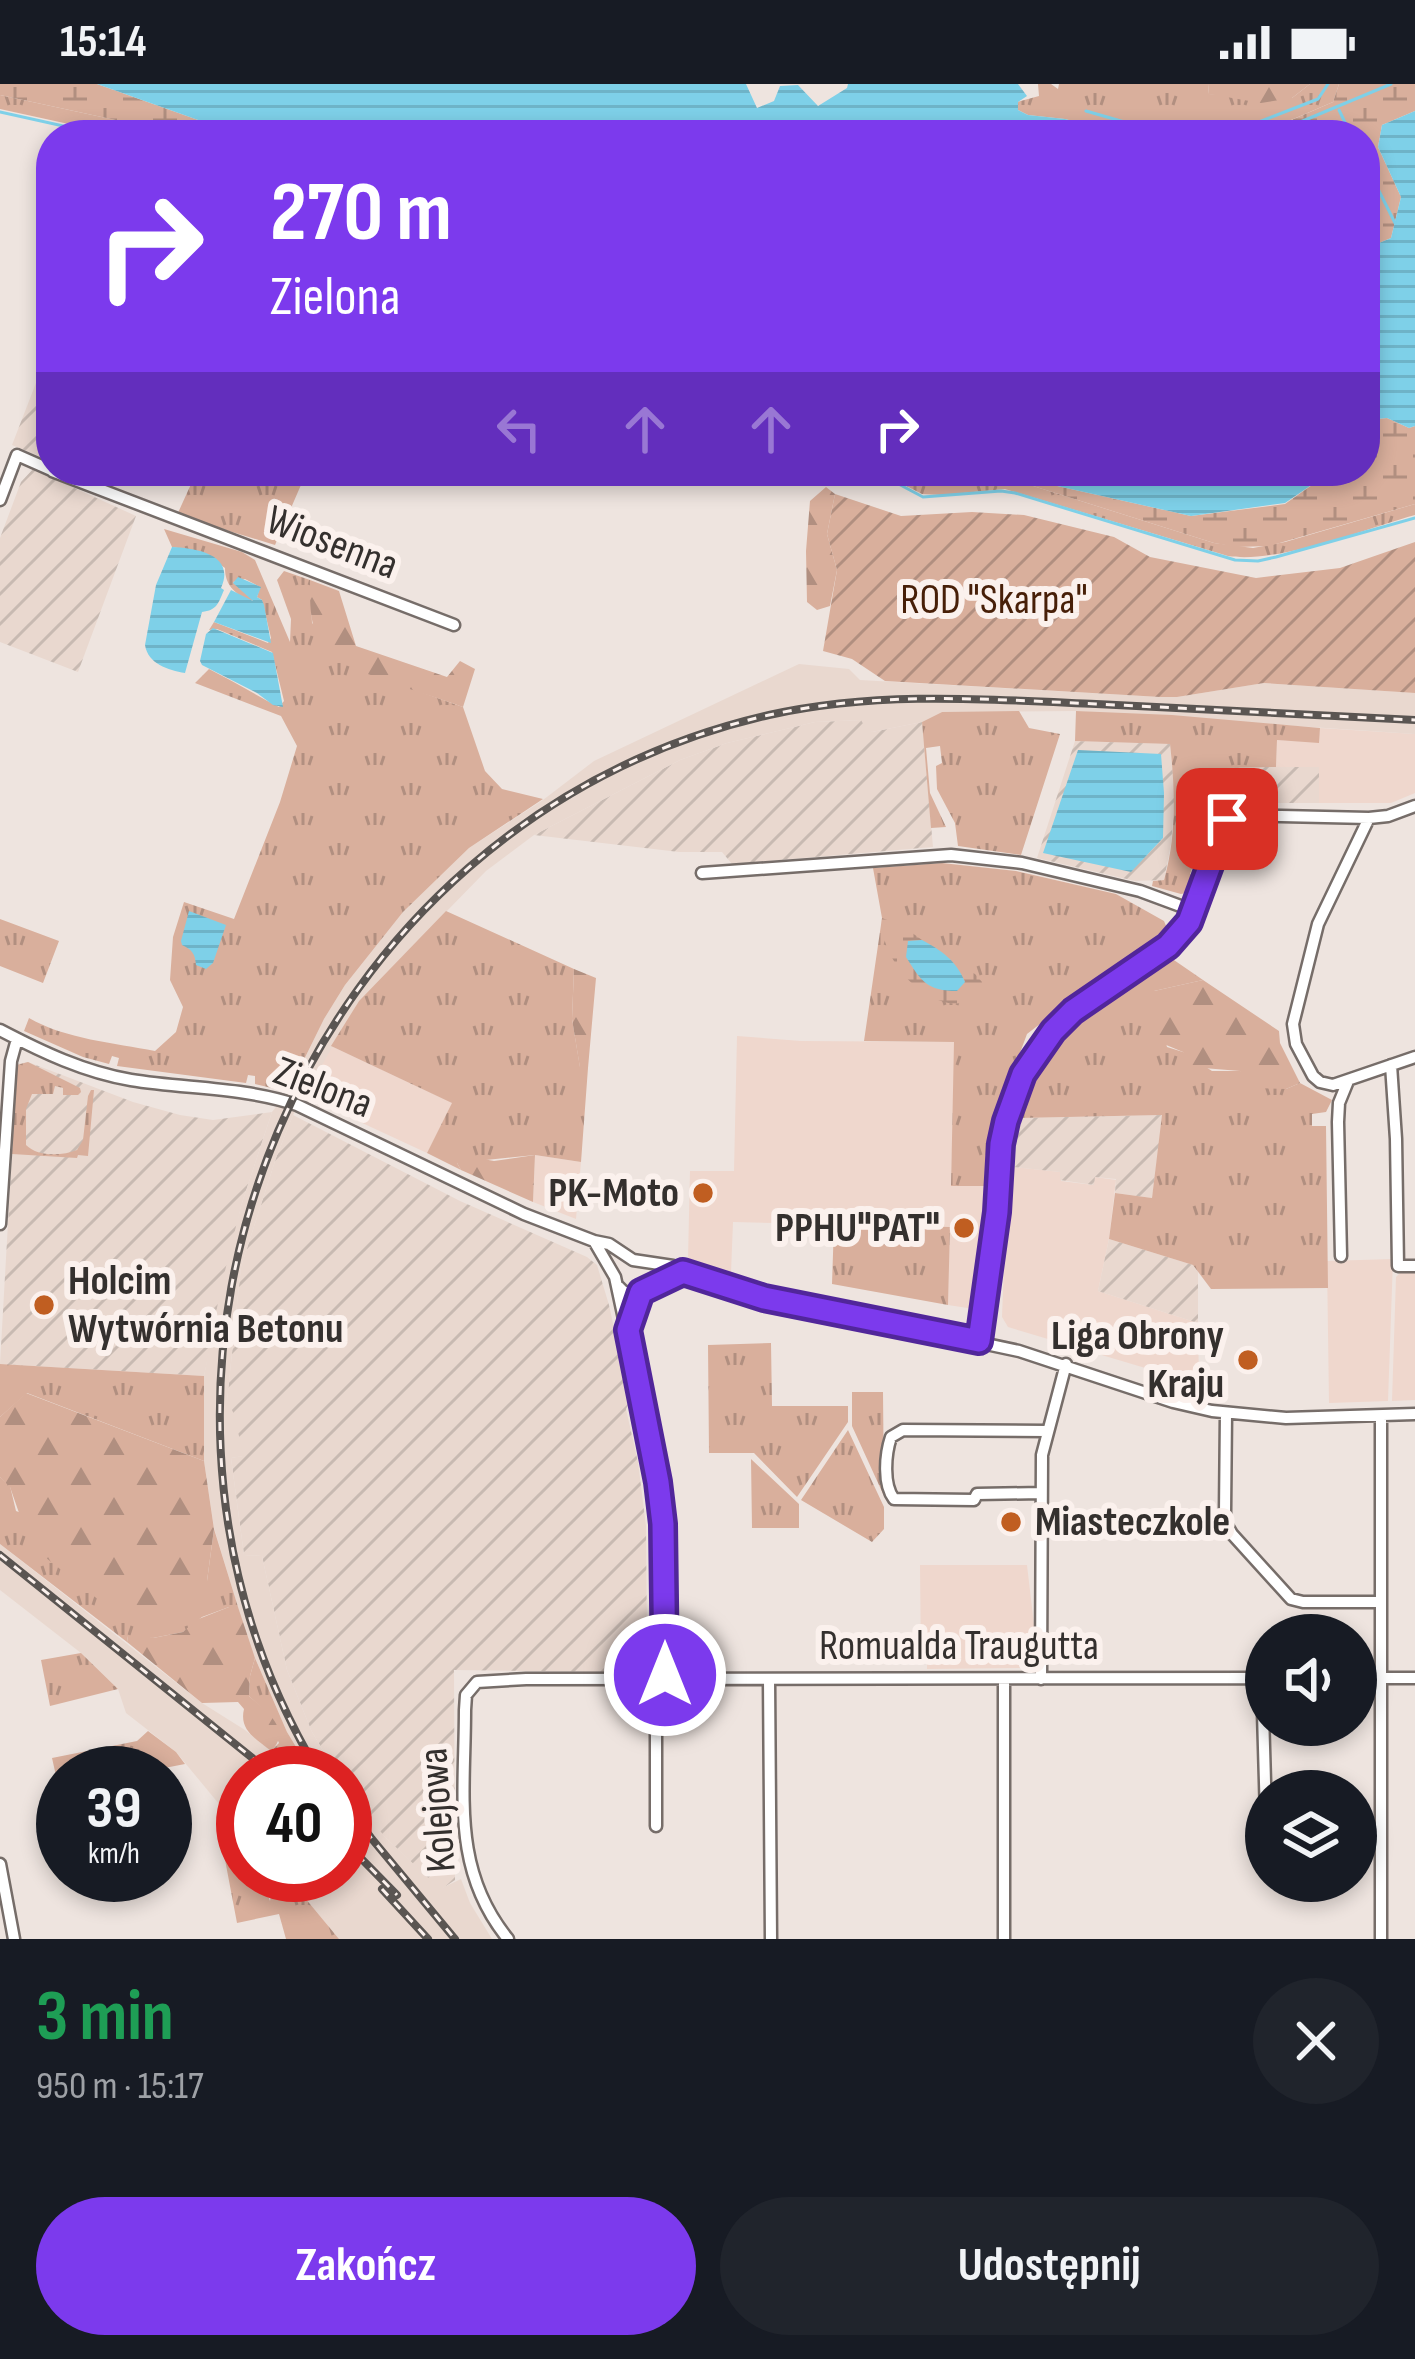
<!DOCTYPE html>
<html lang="pl">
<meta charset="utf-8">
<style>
:root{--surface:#171b24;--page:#20242c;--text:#f1f3f6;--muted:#9ea1a6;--accent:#7c3aed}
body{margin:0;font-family:"Sofia Sans Condensed",sans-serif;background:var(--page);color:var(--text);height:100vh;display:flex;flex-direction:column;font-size:45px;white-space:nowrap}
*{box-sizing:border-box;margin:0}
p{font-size:39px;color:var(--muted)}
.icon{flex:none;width:66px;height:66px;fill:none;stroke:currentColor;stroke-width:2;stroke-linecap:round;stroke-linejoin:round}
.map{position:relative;height:1855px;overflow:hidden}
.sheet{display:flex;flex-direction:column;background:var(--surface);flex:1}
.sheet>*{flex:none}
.banner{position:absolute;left:36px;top:36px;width:1344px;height:366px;border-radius:48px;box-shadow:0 6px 18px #0003;background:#7c3aed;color:#fff;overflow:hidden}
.controls{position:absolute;left:1245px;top:1530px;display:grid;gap:24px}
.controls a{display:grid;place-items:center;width:132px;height:132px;border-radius:50%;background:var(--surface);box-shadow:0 6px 18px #0003;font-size:60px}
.speed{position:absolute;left:36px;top:1662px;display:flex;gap:24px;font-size:60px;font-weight:700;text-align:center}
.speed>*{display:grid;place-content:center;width:156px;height:156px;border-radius:50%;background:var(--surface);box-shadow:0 6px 18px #0003;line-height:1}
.speed small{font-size:30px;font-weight:400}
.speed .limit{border:18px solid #d22;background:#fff;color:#111}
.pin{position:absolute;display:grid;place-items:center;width:102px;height:102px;color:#fff;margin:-51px;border-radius:24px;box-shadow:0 6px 18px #0006}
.me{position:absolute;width:132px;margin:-66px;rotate:0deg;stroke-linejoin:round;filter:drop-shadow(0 0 9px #0008)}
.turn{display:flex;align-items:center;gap:42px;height:252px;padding:0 36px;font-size:54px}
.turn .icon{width:156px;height:156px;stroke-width:2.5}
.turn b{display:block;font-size:84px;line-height:102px}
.lanes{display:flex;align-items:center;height:114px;padding:0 36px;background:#0003;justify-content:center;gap:60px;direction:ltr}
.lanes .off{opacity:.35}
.round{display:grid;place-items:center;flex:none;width:126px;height:126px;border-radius:63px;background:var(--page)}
.overview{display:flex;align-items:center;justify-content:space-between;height:204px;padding:0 36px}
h1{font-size:72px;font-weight:700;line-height:90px;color:#1e9e55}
.action{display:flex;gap:24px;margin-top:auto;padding:24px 36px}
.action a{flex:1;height:138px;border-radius:72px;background:var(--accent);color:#fff;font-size:48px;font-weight:700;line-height:138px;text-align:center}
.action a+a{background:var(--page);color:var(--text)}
.status{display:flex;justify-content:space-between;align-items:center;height:84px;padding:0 60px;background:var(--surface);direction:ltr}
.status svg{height:33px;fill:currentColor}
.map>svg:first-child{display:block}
.commercial{fill:#efd7cd}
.industrial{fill:url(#industrial-furrows)}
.built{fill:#e9d8cf}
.grass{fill:url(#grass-tufts)}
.forest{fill:url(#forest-firs)}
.wetland{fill:url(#wetland-marsh)}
.garden{fill:url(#garden-furrows)}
.water{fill:url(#water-rules)}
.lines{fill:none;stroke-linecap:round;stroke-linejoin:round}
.stream{stroke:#7ed0e8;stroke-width:3}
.minor-casing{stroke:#766d69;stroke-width:15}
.minor{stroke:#fff;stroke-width:10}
.rail-casing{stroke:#5a5552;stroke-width:8}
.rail{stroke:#fbf1ed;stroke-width:3;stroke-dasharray:9;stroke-linecap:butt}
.route-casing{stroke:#51269a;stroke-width:30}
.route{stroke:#7c3aed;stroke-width:21}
.poi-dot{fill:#c05e21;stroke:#fbf1ed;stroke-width:4.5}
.labels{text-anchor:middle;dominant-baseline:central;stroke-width:12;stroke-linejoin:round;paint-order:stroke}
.street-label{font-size:42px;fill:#34302e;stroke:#fbf1ed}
.park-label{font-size:42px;fill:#471f08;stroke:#fbf1ed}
.poi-label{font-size:42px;font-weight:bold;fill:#34302e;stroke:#fbf1ed;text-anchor:end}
</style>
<div class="status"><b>15:14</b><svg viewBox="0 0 49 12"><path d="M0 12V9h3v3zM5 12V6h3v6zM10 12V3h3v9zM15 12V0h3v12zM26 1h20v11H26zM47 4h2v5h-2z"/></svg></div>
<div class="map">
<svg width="1415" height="1855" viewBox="0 0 1415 1855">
<defs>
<pattern id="industrial-furrows" width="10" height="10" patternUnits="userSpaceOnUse" patternTransform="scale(3)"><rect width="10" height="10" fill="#e9d8cf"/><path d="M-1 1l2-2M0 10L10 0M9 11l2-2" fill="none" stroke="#c8bab2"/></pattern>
<pattern id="grass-tufts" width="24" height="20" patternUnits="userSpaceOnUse" patternTransform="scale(3)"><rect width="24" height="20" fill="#d9af9c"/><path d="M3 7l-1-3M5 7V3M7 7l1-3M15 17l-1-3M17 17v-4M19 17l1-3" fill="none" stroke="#b18f80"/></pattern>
<pattern id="forest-firs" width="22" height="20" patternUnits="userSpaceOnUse" patternTransform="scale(3)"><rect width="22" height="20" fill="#d9af9c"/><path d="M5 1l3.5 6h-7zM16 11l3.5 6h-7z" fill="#b18f80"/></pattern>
<pattern id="wetland-marsh" width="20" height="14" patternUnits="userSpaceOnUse" patternTransform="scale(3)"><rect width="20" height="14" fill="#d9af9c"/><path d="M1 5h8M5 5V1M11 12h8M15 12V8" fill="none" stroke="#b18f80"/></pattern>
<pattern id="garden-furrows" width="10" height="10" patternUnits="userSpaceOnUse" patternTransform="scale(3)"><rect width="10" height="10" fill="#d9af9c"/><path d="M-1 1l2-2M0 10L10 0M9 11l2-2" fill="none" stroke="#b18f80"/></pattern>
<pattern id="water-rules" width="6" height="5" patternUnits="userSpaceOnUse" patternTransform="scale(3)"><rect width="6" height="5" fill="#7ed0e8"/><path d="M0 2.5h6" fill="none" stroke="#6eb3c7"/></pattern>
</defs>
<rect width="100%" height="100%" fill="#eee4df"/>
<path class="commercial" d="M1320 644 1415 650V709L1391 719H1319L1318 684 1276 683 1277 656 1318 658Z
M737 952 801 957 955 958 951 1101 989 1102 986 1144 974 1225 948 1221 949 1143 733 1138 731 1189 688 1175 690 1087H734Z
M331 962 453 1019 427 1069 304 1012Z
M535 1071 581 1078 576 1135 533 1118Z
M1014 1083 1061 1088V1097L1093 1101 1095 1093 1116 1096 1109 1155 1098 1207 1198 1239 1199 1300 1008 1243 1002 1233 1005 1156Z
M1393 1175 1388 1317 1329 1319 1327 1177Z
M1401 1188H1415V1316L1392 1317 1396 1193Z
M920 1481H1027L1034 1541V1578L1028 1584 927 1585V1577H921Z"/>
<path class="industrial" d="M51 260V377L12 361Z
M33 385 136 432 78 588 0 558V454L21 398Z
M862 636 872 648 922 638 933 763 732 780 722 768H679L534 751 680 676 727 659 815 638Z
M1075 657 1170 660 1175 710 1171 760 1164 796 1135 797 1037 774Z
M1226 683H1319V719H1225Z
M28 978 133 1018 180 1031 213 1036 272 1028 241 1122 204 1292 0 1280 17 980Z
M293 1031 460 1117 587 1173 597 1181 609 1221 630 1317 626 1325 638 1378 646 1442 647 1558 623 1588 454 1586 455 1796 440 1806 385 1753 347 1709 345 1689H336L311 1646 287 1586 262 1472 244 1471 231 1374 243 1372 227 1317 241 1183 276 1074Z
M1163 1031 1152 1114 1115 1109 1116 1095 1095 1093 1094 1101 1060 1096V1088L1014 1083 1019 1034Z
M1109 1155 1193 1181 1198 1188V1239L1098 1207Z"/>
<path class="built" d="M799 580 849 585 860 596 1160 613H1177L1264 599 1415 609V650L1076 627 942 628 922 638 872 648 866 645 861 636 815 638 727 659 680 676 534 751 486 787 359 917 293 1031 276 1074 241 1183 227 1317 233 1328 244 1372 231 1374 244 1471 262 1472 287 1586 311 1646 336 1689H312L287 1648 249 1560 214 1444 204 1377V1292L221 1203 241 1122 272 1028 288 1008 324 935 345 901 403 828 469 764 543 716 594 677Z
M0 1460 202 1619 245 1646 298 1689H243V1733L219 1720 176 1668 126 1629 118 1605 81 1569 0 1506Z
M345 1705 385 1753 440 1805 461 1795 470 1819 492 1855H339L286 1791H345Z"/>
<path class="grass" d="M1038 0H1051L1058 5 1059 0H1208L1209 10 1292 14 1310 0H1339L1333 18 1256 51H1126L1065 35 1028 31 1018 26 1017 18 1039 12Z
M0 11 134 40 170 51H119L0 25Z
M197 387H307L275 461 177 431Z
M877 387H909L918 396 926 399 946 400 988 396 1030 401 1214 459 1253 464 1285 458 1415 420V431C1365 445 1278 480 1228 472L1005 405 942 411 922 410Z
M164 445 242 468 255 476 290 558 291 535 277 496 284 487 310 496 312 539 367 589 463 623 485 687 502 705 543 715 469 764 403 828 345 901 324 935 288 1008 255 1000V992L248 991 246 999 117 982 119 974 112 972 109 980 83 973 24 947 29 934C65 955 115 959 155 967L176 948 183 923 170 896 173 853 184 818 234 835 280 718 297 662 281 632 195 599 209 585C233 597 256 611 279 623L284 617 272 568 217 545 209 546 214 538 268 559 271 554 262 516 257 513 260 503 245 495 233 498 253 516 248 517C234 508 225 501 225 484L202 468 172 463Z
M1019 627 1029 644 1060 650 1021 771 958 762 955 739 937 705 936 682 942 679 940 662 926 664 930 709 946 743 931 744 922 638 942 628Z
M1076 627 1172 631 1320 644 1319 659 1277 656 1276 683 1226 684 1225 719 1221 737 1210 735 1190 790 1201 795 1195 807 1181 810 1152 802 1153 797 1164 796C1177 751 1175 705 1170 660L1075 657Z
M942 779 1016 787 1116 810 1164 837 1169 849 1076 912 1027 950 999 1025 991 1063 989 1102H951L954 958 864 957 882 834 873 784Z
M446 827 574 885 572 935 580 983 588 984 581 1078 535 1071 457 1079 461 1086 427 1069 452 1019 331 962 359 917Z
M0 835 59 857 43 899 0 882Z
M1171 874 1203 896 1154 907 1167 963 1183 968 1212 987H1240L1286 1005 1300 999 1332 1016 1326 1028 1312 1030V1042H1326L1328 1204 1211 1205 1193 1181 1109 1155 1115 1109 1152 1114 1162 1031 1019 1034C1038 951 1103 915 1171 874Z
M28 978 80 1004 81 1008 78 1011H63V1004L55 1002 53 1010H32L26 1025V1061C38 1073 62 1072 77 1066L83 1056 88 1012 91 1006H94L88 1072 78 1071 77 1074 12 1070 17 981Z
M834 1140 950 1143 948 1221 832 1200Z
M771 1259 772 1322H848V1338L797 1413 754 1369H709L708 1261Z
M0 1280 204 1292V1377L27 1309 0 1333Z
M852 1308H883L884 1412 852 1342Z
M848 1346 884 1423V1445L872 1458 801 1416Z
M751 1375 799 1420V1444H752Z
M0 1393 10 1402 16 1427 207 1497 214 1445 238 1523H229L202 1533 183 1548 153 1554 128 1552 127 1558 0 1460Z
M81 1569 118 1605 50 1622 41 1576Z
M255 1574 287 1648 312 1689H298L271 1667 279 1659 263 1625 249 1612 250 1592Z
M148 1647 176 1668 185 1680 139 1689H63V1704L59 1705 52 1674 137 1657Z
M219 1744 232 1748 235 1763 243 1771V1791H260L270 1817 274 1793 286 1791 339 1855H286L279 1830 237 1839Z"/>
<path class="forest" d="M1208 0H1310L1292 14 1261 19 1209 10Z
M826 403 835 410 827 450 837 486 830 522 817 526 807 518 806 467 810 417Z
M310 496 339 507 356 562 447 593 460 577 475 585 463 623C434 612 348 588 329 569 309 550 310 522 310 496Z
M574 885 596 894 588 984H580L572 935Z
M1203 896 1279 947 1280 959 1300 999 1286 1005 1249 1004 1240 987 1191 983 1183 968 1147 953 1148 935 1154 907Z
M461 1071 494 1077 535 1071 533 1118 461 1086 457 1079Z
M26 1309 204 1377 214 1445 207 1497 169 1522 127 1529 110 1525 45 1473 26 1449 10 1403 0 1393V1333Z
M229 1523H238L255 1574 250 1592 249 1612C266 1627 293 1646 271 1667 255 1654 239 1646 244 1625L238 1618 202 1619 127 1558 128 1552 140 1550 153 1554 183 1548 196 1536Z"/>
<path class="wetland" d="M0 0H97L215 42 229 51H170L134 40 0 11Z
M1339 0H1415V27L1382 41 1378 63 1401 113 1391 154 1379 159 1371 152 1370 132 1365 120V51H1278L1266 47 1333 18Z
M1387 334 1409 344 1415 342V420L1269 462 1237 463 1214 459 1030 401 988 396 946 400 926 399 918 396 909 387H991L1191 432 1285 420 1332 387H1365V336Z
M882 834 901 841 922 856 908 857 965 898 959 882 975 890 982 898 979 915C966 919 955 922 941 917 909 907 879 866 882 834Z"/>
<path class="garden" d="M835 410 901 432 972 428 1024 431 1114 453 1150 473 1256 494 1340 484 1415 458V609L1264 599 1177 613H1160L885 597 852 575 823 567 837 486 827 450Z"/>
<path class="water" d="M97 0H746L757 24 774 17 780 2 798 1 818 22 847 4 848 0H1018L1027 12 1018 18V26L1028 31 1065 35 1126 51H229L215 42Z
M1415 27V342L1409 344 1387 334 1365 336V120L1370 132 1371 152 1379 159 1391 154 1401 113 1378 63 1382 41Z
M991 387H1332L1285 419 1191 432Z
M172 463C197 464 236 471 221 504L224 506C218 520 217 526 202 528L185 589C168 586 148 580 145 561L156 501Z
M238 493 261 503 257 513 262 516 264 521 271 559 214 538 231 506 253 517 233 499Z
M213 544 273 569 283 623 273 621 257 609 202 581 200 577 206 550Z
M1078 666 1161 670 1164 709 1163 754 1131 788 1043 769Z
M189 827 226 841 213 879 206 885 196 881C195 869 192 866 182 861L181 857Z
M922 856C942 867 956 876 965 898L957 907C927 907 921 897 906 873L908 857Z"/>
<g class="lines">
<path class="stream" d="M1339 26 1351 51
M1086 27 1170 51
M0 28 104 51
M1274 49 1391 0
M1225 51 1318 15 1328 0
M1365 79 1395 139
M874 387 923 413 1001 407 1015 409 1235 476 1258 477 1276 473 1415 434"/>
<g class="minor-casing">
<path id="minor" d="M52 387 454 541
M0 416 17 371 51 386
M1369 734 1318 840 1293 940 1296 960 1313 992 1320 998 1333 1001 1415 973
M702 789 951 771 1022 779 1140 807 1194 827
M0 946C42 968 84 988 131 996 186 1005 244 1003 297 1021L524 1130 594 1157 609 1160 633 1176 673 1182 746 1209 1019 1267 1173 1318 1212 1327 1286 1334 1415 1330
M1391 981 1396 1055 1398 1182H1415
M0 1140 11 977 17 955
M594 1157 615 1193 659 1398 665 1482V1596
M1341 1172 1338 1038 1339 1019 1348 997
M617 1201 623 1207 632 1210 683 1188
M629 1243 641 1208
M979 1257C1005 1147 976 1014 1070 930 1099 904 1136 884 1168 862L1189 838 1230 731 1369 734 1388 732 1415 722
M1226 1329 1225 1428 1226 1440 1232 1450 1291 1515 1303 1518H1381
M1381 1332V1855
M1041 1409 977 1410 974 1416 894 1415C883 1401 885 1371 891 1353L903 1346 1047 1347
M1262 1594 1266 1733
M1356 1594H1415
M769 1595 771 1855
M1004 1595V1855
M1041 1595 1042 1371 1066 1280
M656 1742V1596
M0 1780 14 1855
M508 1855C451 1785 465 1710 465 1626L466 1611 477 1598 526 1595 1266 1594"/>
</g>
<use href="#minor" class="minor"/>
<g class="rail-casing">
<path id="rail" d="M0 1471 271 1689
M319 1689C74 1282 305 737 769 631 878 607 986 615 1096 620 1203 625 1309 631 1415 636
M345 1718 372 1755 455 1855
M345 1758 397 1811
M382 1805 428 1855"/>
</g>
<use href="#rail" class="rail"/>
</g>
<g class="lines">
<g class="route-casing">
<path id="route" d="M665 1591 663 1440 658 1398 628 1246 641 1208 683 1188 764 1214 979 1257 997 1128 1001 1060 1006 1037 1023 990 1053 947 1073 927 1168 862 1189 838 1227 735"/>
</g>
<use href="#route" class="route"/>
</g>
<g class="poi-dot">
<circle cx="703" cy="1109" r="12"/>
<circle cx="964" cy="1144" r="12"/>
<circle cx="44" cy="1221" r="12"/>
<circle cx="1248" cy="1276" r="12"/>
<circle cx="1011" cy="1438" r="12"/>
</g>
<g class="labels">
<g class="street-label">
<text transform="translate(332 459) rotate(21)">Wiosenna</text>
<text transform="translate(323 1004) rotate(21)">Zielona</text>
<text x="959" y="1562">Romualda Traugutta</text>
<text transform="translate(438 1726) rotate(-94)">Kolejowa</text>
</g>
<g class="park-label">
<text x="994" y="516">ROD "Skarpa"</text>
</g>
<g class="poi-label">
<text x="679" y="1109">PK-Moto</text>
<text x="940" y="1144">PPHU"PAT"</text>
<text x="68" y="1197" text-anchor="start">Holcim<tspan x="68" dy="48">Wytwórnia Betonu</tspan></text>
<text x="1224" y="1252">Liga Obrony<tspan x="1224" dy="48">Kraju</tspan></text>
<text x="1035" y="1438" text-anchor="start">Miasteczkole</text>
</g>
</g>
</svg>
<div class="controls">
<a><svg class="icon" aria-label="sound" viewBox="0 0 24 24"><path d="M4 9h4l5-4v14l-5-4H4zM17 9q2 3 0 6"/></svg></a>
<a><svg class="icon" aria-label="layers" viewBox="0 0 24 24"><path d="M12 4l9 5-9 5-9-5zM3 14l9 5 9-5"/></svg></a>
</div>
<div class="speed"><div>39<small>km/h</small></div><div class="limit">40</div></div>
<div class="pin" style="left:1227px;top:735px;background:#d93025"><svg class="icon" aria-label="arrive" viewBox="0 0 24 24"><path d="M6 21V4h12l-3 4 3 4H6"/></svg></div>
<svg class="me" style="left:665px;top:1591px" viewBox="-20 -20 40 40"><circle r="17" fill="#7c3aed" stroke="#fff" stroke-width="3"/><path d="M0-11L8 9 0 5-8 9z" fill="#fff"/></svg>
<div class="banner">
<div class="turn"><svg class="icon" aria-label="right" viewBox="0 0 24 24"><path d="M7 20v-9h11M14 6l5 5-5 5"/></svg><div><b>270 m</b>Zielona</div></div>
<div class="lanes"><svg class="icon off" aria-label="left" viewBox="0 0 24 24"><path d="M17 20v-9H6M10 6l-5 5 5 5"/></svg><svg class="icon off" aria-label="ahead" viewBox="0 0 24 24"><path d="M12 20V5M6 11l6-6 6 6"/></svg><svg class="icon off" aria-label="ahead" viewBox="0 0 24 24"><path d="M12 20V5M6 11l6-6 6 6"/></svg><svg class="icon" aria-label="right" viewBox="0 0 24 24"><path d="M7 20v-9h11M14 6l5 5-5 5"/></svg></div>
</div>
</div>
<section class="sheet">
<div class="overview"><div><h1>3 min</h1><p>950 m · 15:17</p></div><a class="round"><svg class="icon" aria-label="close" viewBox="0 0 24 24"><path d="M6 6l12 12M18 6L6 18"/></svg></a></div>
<div class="action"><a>Zakończ</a><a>Udostępnij</a></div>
</section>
